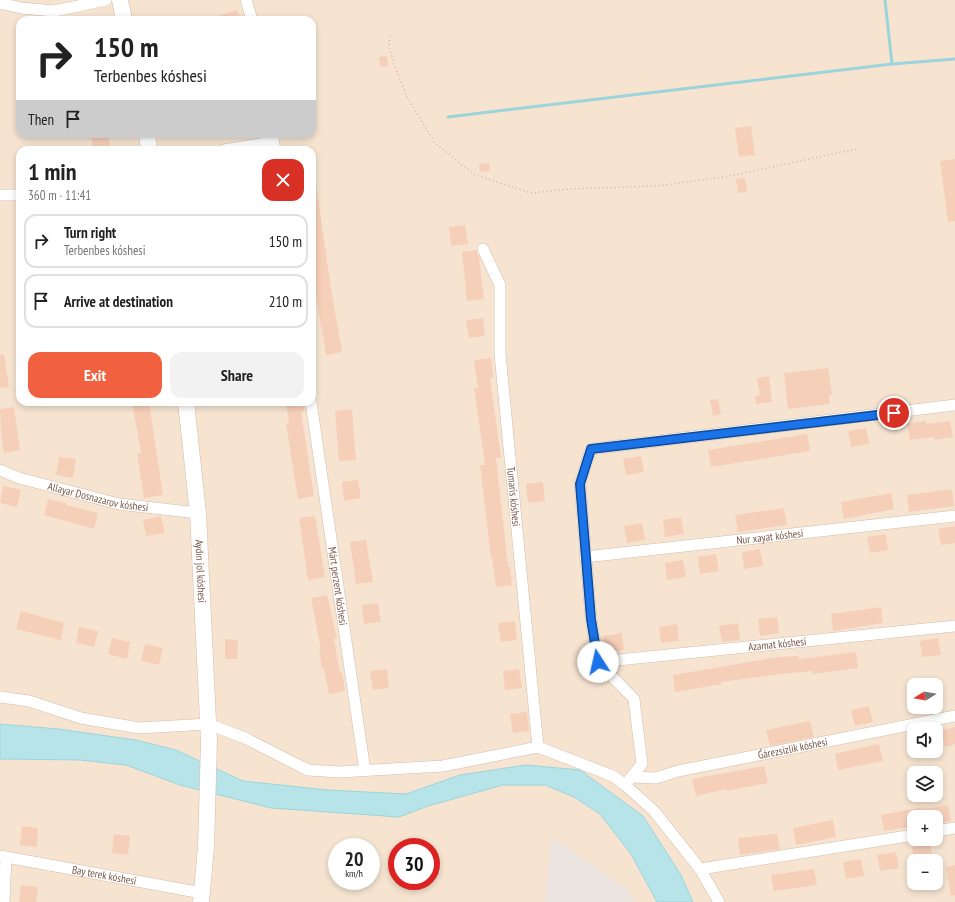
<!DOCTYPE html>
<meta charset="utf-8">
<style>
:root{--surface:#fff;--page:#f2f2f2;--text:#222;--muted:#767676;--line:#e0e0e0;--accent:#f2613f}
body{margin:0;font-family:"PT Sans Narrow",sans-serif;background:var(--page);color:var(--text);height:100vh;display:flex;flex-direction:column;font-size:15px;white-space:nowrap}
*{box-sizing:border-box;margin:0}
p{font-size:13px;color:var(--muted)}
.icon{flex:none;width:22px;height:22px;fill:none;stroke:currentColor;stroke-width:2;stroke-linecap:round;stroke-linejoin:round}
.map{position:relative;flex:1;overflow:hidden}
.panel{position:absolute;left:16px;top:146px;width:300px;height:260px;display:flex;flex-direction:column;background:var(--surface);border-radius:12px;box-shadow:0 2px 6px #0003}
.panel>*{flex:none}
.banner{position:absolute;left:16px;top:16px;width:300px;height:122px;border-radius:12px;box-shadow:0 2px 6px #0003;background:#fff;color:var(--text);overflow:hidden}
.needle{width:26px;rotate:259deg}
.buttons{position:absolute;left:907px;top:678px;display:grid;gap:8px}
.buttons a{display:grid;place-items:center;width:36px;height:36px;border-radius:8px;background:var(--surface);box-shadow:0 2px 6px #0003;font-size:20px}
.speed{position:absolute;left:328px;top:838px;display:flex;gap:8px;font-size:20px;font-weight:700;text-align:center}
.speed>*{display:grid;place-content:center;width:52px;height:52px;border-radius:50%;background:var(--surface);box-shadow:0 2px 6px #0003;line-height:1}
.speed small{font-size:10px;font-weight:400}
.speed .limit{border:6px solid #d22;background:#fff;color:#111}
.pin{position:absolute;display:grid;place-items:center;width:34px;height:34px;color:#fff;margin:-17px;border:2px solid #fff;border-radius:50%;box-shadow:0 1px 4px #0007}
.me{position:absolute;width:44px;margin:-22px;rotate:350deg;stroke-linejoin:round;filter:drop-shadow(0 0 3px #0008)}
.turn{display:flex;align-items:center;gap:14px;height:84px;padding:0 12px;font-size:18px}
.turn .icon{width:52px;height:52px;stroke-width:2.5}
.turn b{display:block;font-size:28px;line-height:34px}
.then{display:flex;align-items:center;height:38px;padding:0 12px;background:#0003;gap:8px;font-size:15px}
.round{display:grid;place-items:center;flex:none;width:42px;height:42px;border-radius:12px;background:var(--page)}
.head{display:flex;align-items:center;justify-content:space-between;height:68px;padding:0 12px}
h1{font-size:24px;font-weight:800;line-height:30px}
.primary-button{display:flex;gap:8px;margin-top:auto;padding:8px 12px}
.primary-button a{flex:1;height:46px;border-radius:12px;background:var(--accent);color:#fff;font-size:16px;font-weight:800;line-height:46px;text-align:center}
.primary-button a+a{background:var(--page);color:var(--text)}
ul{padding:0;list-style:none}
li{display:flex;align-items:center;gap:12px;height:54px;margin:0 8px 6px;padding:0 4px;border:2px solid var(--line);border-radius:12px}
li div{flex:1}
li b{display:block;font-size:15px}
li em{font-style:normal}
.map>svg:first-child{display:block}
.residential{fill:#f6e4d1;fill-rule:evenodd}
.industrial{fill:#ede5df}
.water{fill:#b6e4e9;stroke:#9cd4dc}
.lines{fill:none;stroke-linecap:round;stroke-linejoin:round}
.stream{stroke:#9cd4dc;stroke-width:3}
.building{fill:#f6cfb9}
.street-casing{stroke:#d3bcab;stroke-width:12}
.secondary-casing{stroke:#d6bba9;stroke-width:17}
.path{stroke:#dbb29c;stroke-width:1.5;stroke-dasharray:1 3;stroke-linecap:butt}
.street{stroke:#fff;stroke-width:11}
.secondary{stroke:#fff;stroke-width:16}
.route-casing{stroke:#114b97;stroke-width:10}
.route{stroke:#1a73e8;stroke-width:7}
.labels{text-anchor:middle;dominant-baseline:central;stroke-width:3;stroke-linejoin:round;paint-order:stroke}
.street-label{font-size:11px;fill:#795747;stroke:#fff7ec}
</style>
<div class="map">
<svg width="955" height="902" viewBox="0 0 955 902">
<rect width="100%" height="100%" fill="#fef3e4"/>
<path class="residential" d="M0 0H955V902H0ZM20 20H312V134H20ZM20 150H312V402H20ZM914 685H936V707H914ZM914 729H936V751H914ZM914 773H936V795H914ZM914 817H936V839H914ZM337 847H371V881H337ZM397 847H431V881H397ZM914 861H936V883H914Z"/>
<path class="industrial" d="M551 836 626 889 635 902H545Z"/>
<path class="water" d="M0 724 58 729 136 740 176 750 243 781 327 790 406 794 460 775 526 765 580 770 643 816 681 875 693 902H657L631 854 600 814 574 797 545 785H503L428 806 399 817 271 808 180 785 126 765 80 760 0 759Z"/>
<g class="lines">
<path class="stream" d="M892 64 955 59
M448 117 892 64 885 0"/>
</g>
<path class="building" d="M237 10 241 20H212V18Z
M387 56 388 66 380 67 379 57Z
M751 126 755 155 739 157 735 128Z
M91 134H108L110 146 93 149Z
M955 159V221L948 222 940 161Z
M489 163 490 171 480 172 479 164Z
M745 178 747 192 738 193 736 179Z
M312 184H316L331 289 342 352 326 355 312 273Z
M465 225 468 244 451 246 449 227Z
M476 250 479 257 484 299 467 301 462 252Z
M483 318 485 336 469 338 466 320Z
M0 355H4L9 387 0 388Z
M491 358 493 377 490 378 501 458H496L508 566H510L512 585 496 587 492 558H491L480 465H485L474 388H478L474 360Z
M828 368 832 395H829L830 404 788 409 784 373Z
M769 376 772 402 756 404 755 396 760 395 757 378Z
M718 399 721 414 713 416 710 400Z
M132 402H149L163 495 144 498 137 454 141 453Z
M286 402H303L304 411 301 412 314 496 298 499 286 424 289 423Z
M14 407 20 450 4 453 1 434 0 409Z
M352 409 356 460 339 461 335 411Z
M926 421V424L950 421 953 437 934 440V437L910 440 907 424Z
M866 428 869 444 851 447 848 431Z
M807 434 810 451 711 467 708 450Z
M641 456 644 472 626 475 623 459Z
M59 457 76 459 73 478 56 475Z
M358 480 361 498 344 501 342 482Z
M543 482 545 501 528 503 526 484Z
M3 486 21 490 17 507 0 503Z
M952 489 954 506 909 512 907 495Z
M891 493 894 509 844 519 841 502Z
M48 499 66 503V505L98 513 94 529 44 515Z
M784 508 787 525 738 532 735 515Z
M161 516 165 533 146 536 143 520Z
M315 516 325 577 308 580 299 518Z
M681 517 684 534 665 537 663 520Z
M642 523 645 540 627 543 624 526Z
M955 526V543L941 545 938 529Z
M886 534 888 550 870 553 867 537Z
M366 540 373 582 356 584 350 542Z
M760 549 763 566 744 569 742 552Z
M716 554 719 571 700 574 698 557Z
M683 560 686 577 667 580 665 563Z
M327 595 337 638 334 639 340 673 342 672 345 691 329 694 324 668 322 669 319 650H321L311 598Z
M378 603 381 622 364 624 362 605Z
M881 607 883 623 833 631 831 614Z
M21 611 64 623 61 640 16 629Z
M777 617 779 633 760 636 758 619Z
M515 621 517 640 501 642 498 623Z
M738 623 740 640 722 642 719 626Z
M677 624 679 641 661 643 659 627Z
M79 627 98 631 94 647 76 643Z
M622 633 624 650 605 652 603 636Z
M112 638 130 642 127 659 108 654Z
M938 638 941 655 922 657 920 641Z
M225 639 238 640 237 659H225Z
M145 644 163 648 159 665 141 661Z
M856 652 858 668 813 674 812 671 782 674 721 682 722 684 675 692 673 675 778 657 798 656 799 659Z
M387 669 389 688 373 690 370 671Z
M519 669 522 688 505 690 503 671Z
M869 706 873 722 855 726 851 710Z
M527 712 529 731 513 733 510 714Z
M810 721 814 737 770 746 766 730Z
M955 727V744L945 747 941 730Z
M879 744 883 761 838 770 835 754Z
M764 766 768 783 726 791V789L696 796 692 779Z
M948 805 951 821 936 824V817H914V826L884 831 881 815 924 807V809Z
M833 820 836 837 796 845 793 828Z
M22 826 38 828 37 847 20 845Z
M114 834 130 836 128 855 112 853Z
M777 834 780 849 740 855 738 838Z
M930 844 933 860 914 861 912 847Z
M896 852 899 868 880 871 877 855Z
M861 859 864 876 846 879 843 862Z
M955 865V895L951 896 946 867Z
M814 869 817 885 774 891 771 875Z
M21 885 38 887 36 902H19Z"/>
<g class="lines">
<g class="street-casing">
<g id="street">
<path d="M246 0 252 20"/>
<path d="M0 3 21 8 54 11 106 0"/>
<path d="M272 134 275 150"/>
<path d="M224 150 273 142"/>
<path d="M0 195H20"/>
<path id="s1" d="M483 249 500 285V354L538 747"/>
<path id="s2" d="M311 402 365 771"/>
<path id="s3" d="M0 470 19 478 119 504 198 513"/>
<path id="s4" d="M585 557 955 516"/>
<path id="s5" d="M598 662 955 626"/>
<path d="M0 697 29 701 81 718 139 728 208 724 245 738 308 770 339 772 443 766 538 747 613 776 625 785 654 811 700 869 719 902"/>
<path id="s6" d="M631 777 656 778 678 771 955 716"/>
<path d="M625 785 642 764 634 699 598 662 591 619 580 484 591 449 955 405"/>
<path d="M936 831 955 828"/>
<path id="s7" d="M0 856 202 893"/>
<path d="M700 869 914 835"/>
<path d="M4 902 6 857"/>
</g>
</g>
<g class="secondary-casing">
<g id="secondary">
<path d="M120 0 124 20"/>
<path d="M147 134 149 150"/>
<path id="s8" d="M186 402 198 513 209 742 206 847 201 902"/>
</g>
</g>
<path class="path" d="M390 36 389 45 394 64 407 97 435 143 475 175 531 193 570 189 657 186 725 177 856 149"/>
<use href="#street" class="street"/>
<use href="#secondary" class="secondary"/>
</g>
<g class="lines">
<g class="route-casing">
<path id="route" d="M598 662 591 619 580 484 591 449 894 413"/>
</g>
<use href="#route" class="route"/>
</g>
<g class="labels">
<g class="street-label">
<text stroke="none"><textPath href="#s3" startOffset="102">Allayar Dosnazarov kóshesi</textPath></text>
<text stroke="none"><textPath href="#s1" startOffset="252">Tumaris kóshesi</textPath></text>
<text stroke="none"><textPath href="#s4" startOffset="186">Nur xayat kóshesi</textPath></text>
<text stroke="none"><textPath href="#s8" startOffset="170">Aydın jol kóshesi</textPath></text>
<text stroke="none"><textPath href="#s2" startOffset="186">Márt perzent kóshesi</textPath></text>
<text stroke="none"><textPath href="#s5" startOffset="180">Azamat kóshesi</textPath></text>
<text stroke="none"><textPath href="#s6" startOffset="165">Ǵárezsizlik kóshesi</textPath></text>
<text stroke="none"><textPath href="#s7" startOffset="106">Bay terek kóshesi</textPath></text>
</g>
</g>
</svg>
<div class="buttons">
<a><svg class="needle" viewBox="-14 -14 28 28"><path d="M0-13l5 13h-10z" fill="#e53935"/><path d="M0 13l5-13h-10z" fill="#767676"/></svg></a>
<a><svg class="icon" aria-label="sound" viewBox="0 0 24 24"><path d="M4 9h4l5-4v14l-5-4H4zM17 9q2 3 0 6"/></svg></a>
<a><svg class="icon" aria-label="layers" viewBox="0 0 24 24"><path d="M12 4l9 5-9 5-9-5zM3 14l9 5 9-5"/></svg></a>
<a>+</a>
<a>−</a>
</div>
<div class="speed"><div>20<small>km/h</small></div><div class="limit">30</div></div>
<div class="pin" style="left:894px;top:413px;background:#d93025"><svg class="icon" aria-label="arrive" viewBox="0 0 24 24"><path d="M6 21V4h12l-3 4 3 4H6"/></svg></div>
<svg class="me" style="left:598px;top:662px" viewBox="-20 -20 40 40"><circle r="19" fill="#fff"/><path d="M0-13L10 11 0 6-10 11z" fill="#1a73e8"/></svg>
<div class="banner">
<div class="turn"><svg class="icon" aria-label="right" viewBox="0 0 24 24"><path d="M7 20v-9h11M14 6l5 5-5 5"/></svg><div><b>150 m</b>Terbenbes kóshesi</div></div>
<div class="then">Then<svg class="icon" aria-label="arrive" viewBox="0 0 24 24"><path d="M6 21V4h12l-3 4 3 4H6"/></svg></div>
</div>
<section class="panel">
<div class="head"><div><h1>1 min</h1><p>360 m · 11:41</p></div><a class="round" style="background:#d93025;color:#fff"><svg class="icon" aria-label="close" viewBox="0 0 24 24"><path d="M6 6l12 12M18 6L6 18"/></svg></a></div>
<ul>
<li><svg class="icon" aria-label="right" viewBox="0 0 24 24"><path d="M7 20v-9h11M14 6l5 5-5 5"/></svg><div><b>Turn right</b><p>Terbenbes kóshesi</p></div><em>150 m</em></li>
<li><svg class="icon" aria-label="arrive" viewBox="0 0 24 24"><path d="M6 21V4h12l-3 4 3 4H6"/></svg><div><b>Arrive at destination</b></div><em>210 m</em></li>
</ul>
<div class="primary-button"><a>Exit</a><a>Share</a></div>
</section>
</div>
